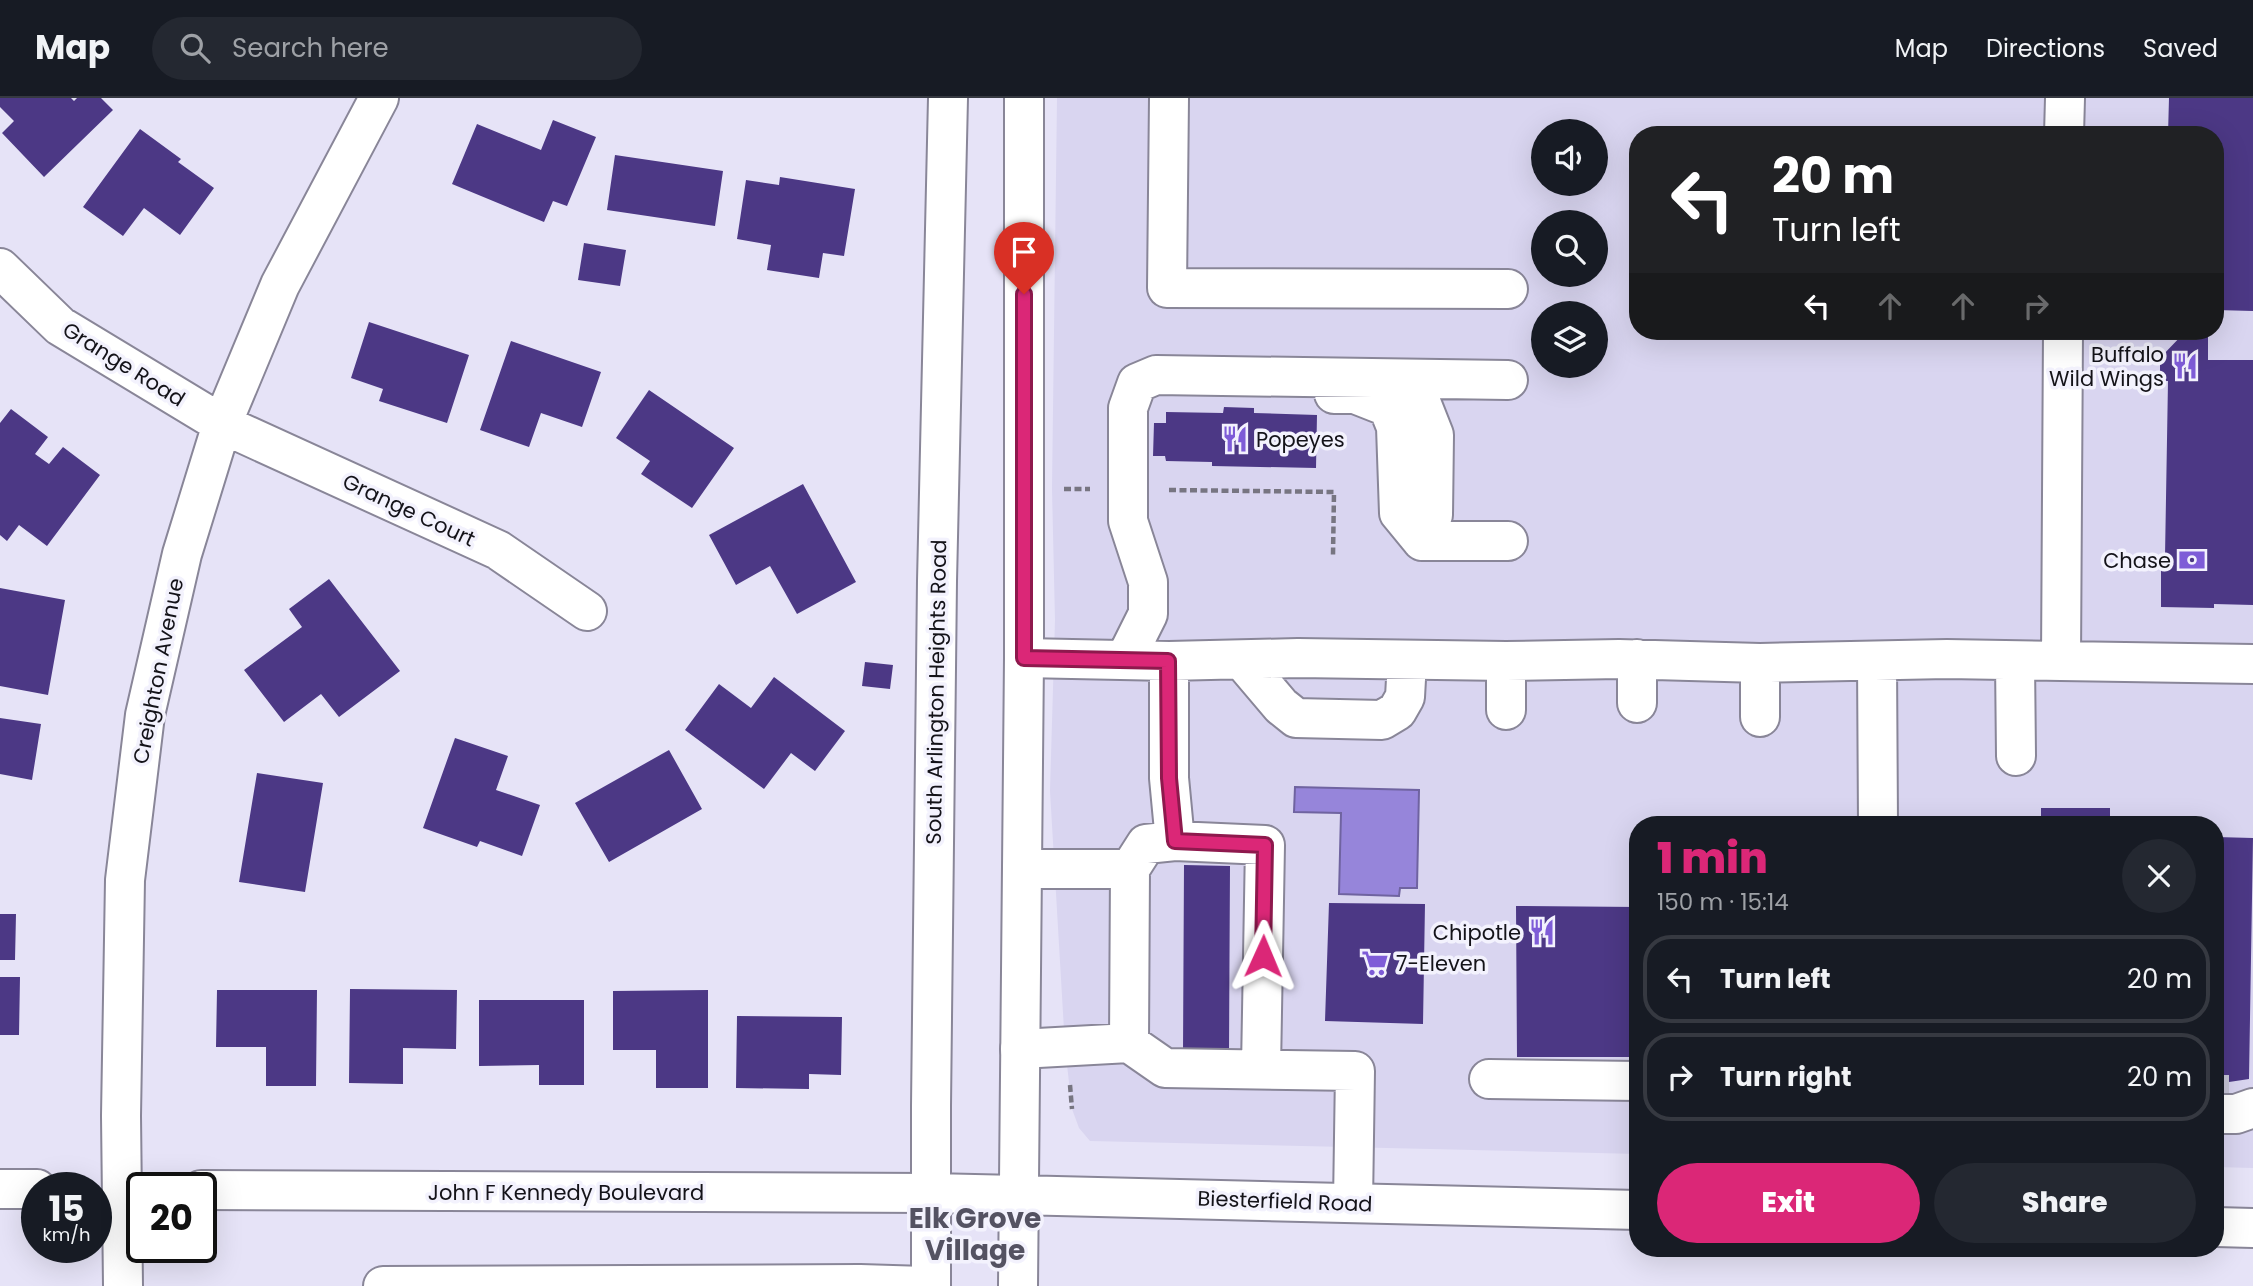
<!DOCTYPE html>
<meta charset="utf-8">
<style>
:root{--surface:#171b24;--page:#242831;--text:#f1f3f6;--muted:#9ea1a6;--line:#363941;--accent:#db2777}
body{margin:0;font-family:Poppins,sans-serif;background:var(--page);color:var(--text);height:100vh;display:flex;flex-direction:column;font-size:26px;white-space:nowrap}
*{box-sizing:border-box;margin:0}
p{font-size:23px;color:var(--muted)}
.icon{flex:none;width:38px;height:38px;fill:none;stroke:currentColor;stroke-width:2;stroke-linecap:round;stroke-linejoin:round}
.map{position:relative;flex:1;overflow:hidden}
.sheet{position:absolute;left:1629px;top:718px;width:595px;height:441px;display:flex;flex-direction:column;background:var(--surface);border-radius:28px;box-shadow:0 7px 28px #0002}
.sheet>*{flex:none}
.banner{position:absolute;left:1629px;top:28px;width:595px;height:214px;border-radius:28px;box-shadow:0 7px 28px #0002;background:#202124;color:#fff;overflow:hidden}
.tools{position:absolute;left:1531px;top:21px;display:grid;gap:14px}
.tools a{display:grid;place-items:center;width:77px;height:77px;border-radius:50%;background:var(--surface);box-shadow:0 7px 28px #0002;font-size:35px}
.speed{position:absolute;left:21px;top:1074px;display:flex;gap:14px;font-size:35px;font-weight:700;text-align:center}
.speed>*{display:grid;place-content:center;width:91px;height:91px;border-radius:50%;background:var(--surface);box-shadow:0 7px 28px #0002;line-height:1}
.speed small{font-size:18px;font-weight:400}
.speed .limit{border:4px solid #111;border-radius:10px;background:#fff;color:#111}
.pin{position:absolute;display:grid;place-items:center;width:60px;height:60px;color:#fff;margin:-72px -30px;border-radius:50% 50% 50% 0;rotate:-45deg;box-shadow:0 0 7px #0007}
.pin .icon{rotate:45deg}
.me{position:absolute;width:77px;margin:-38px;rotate:1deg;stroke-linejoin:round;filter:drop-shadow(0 0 5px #0008)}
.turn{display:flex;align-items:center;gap:24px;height:147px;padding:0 28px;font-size:32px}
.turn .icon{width:91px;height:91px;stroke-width:2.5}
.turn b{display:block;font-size:49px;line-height:60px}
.lanes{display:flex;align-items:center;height:66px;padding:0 28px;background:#0003;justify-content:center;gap:35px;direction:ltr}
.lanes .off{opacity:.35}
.round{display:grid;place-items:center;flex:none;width:74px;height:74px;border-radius:37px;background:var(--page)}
.headline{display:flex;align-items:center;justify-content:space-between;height:119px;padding:0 28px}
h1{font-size:42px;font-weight:800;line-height:52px;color:var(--accent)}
.button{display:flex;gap:14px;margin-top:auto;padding:14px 28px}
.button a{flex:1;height:80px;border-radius:42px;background:var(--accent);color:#fff;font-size:28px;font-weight:800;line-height:80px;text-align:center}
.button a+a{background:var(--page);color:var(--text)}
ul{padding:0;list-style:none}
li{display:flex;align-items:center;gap:21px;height:88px;margin:0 14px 10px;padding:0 14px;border:4px solid var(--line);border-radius:28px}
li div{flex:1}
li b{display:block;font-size:26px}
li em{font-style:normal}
header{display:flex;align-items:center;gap:42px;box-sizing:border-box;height:98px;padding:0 35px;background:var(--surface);border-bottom:2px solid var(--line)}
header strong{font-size:33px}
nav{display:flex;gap:38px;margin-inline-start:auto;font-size:24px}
.search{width:490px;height:63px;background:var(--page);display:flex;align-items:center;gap:18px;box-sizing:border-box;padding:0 24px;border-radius:38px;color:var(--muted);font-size:26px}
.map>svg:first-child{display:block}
.built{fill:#d9d5f0;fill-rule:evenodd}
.water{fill:#9685da;stroke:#6f63a0;stroke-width:2}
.building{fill:#4c3885}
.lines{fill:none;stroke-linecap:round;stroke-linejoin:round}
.minor-tunnel{stroke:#c6c4d6;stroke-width:38;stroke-dasharray:38 19;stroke-linecap:butt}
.minor-casing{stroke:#898698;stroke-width:42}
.major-casing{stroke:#898698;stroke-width:42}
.path{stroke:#777581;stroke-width:4.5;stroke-dasharray:7 3.5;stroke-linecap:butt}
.minor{stroke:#fff;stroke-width:38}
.major{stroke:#fff;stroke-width:38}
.route-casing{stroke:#8e194d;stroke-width:18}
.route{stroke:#db2777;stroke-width:12}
.labels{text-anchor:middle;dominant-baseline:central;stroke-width:7;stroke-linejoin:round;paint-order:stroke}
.poi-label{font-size:21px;fill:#141319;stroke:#f3f2fd;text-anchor:end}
.street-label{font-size:21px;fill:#141319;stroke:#f3f2fd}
.district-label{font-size:28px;font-weight:bold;fill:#545262;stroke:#f3f2fd}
</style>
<header>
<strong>Map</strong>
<div class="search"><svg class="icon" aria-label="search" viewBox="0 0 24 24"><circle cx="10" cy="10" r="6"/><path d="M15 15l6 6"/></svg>Search here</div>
<nav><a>Map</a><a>Directions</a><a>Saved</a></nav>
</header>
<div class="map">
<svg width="2253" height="1188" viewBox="0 0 2253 1188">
<rect width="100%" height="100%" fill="#e6e3f7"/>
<path class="built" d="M1057 0H2253V1070L2216 1069V726H1638V1056L1090 1043 1079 1030 1072 1011 1065 949 1050 693 1055 522 1052 391ZM1544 33H1596V86H1544ZM1638 37H2216V233H1638ZM1544 124H1596V177H1544ZM1544 215H1596V268H1544Z"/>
<path class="water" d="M1295 689 1419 692 1417 790H1400L1399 798 1339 796 1341 715 1294 714Z"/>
<path class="building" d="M0 0H71L74 3 77 0H101L113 12 44 79 2 35 14 23 0 9Z
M2169 0H2253V213L2216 212V37H2168Z
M553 22 596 39 567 108 553 103 544 124 452 86 477 26 541 52Z
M140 31 181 61 178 64 214 90 180 137 144 110 123 138 83 109Z
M615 57 723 73 715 128 607 112Z
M780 79 855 91 844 158 823 155 819 180 767 172 771 147 737 141 746 82 779 87Z
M584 145 626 152 620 188 578 182Z
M369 224 469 257 447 325 379 303 383 291 351 280Z
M2185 234 2208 235V262H2253V507L2214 506V510L2161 509V455L2165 459 2168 283H2160V260Z
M511 243 601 274 582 329 541 315 529 349 480 332Z
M649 292 734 350 692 410 641 376 650 363 616 340Z
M1224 309 1254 310V315L1317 317 1316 370 1212 368V364L1166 363 1165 358H1153L1154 325H1166V314L1223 315Z
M11 311 48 339 35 356 49 366 63 349 100 377 47 448 19 427 7 443 0 437V325Z
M803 386 856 484 797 516 770 468 736 487 709 437Z
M329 481 400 573 339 619 321 596 284 624 244 572 302 529 289 511Z
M0 490 65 502 48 597 0 588Z
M865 564 893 567 890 591 862 588Z
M774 579 845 633 815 673 791 655 764 691 685 632 719 586 751 610Z
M0 620 41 626 32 682 0 676Z
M455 640 508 658 496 692 540 707 522 758 480 743 477 749 423 730Z
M669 652 702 711 609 764 575 705Z
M257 675 323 685 305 794 239 784Z
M2041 710H2110V726H2041Z
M2216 739 2253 740 2249 981 2229 984 2228 1015H2216Z
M1184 767 1230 768 1229 955H1183Z
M1329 805 1425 806 1423 926 1325 923Z
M1516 808 1638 809V959H1517Z
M0 816H16L15 862H0Z
M0 879H20L19 937H0Z
M350 891 457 892 456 951 403 950V986L349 985Z
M217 892H317L316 988H266V949H216Z
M708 892V990H656V952H613V893Z
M479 902H584V987H539V967L479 968Z
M737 918 842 919 841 977 809 976V991L736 990Z"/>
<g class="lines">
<path class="minor-tunnel" d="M2216 996H2229"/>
<g class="minor-casing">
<path id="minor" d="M1169 0 1167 190 1508 191
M2064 37 2065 0
M0 170 60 228 222 326 498 452 587 513
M1334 296H1355L1388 309 1396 329 1399 415 1422 443
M1377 297H1404L1421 304 1434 337 1433 417 1422 443
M1422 443H1508
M1024 560 1169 563 1298 560 1506 563 1619 561 1760 565 1947 561 2061 563 2063 233
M1125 562 1148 516V484L1128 423V310L1137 285 1156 277 1508 282
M1242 562 1281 608 1296 620 1382 622 1397 613 1405 599 1407 563
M1169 563V680L1175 743
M1877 563 1878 726
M2015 563 2016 658
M2061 563 2253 566
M1760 565V619
M1637 605V561
M1506 612V563
M1022 771H1130
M1129 945 1130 771 1146 746 1175 743 1265 747 1261 970
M1020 951 1129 945 1165 970 1355 973 1353 1105
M1489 981 1638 983
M2216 1016H2236L2253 1010
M0 1091H37
M201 1092 931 1095
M123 1188 121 1018 125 782 145 617 182 456 222 326 280 187 379 0
M383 1188 860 1186 925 1188"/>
</g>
<g class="major-casing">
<path id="major" d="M931 1095 1638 1112
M2216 1129 2253 1130
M931 1188V1008L937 483 948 0
M1018 1188 1024 560V0"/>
</g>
<path class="path" d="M1064 391H1090
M1169 392 1334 394 1333 457
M1070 987 1072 1011"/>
<use href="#minor" class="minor"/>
<use href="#major" class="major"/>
</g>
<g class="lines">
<g class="route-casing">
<path id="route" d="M1024 196V560L1168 563 1169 680 1175 743 1265 747 1263 858"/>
</g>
<use href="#route" class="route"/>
</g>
<defs>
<g id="restaurant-bare" transform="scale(2.1)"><path d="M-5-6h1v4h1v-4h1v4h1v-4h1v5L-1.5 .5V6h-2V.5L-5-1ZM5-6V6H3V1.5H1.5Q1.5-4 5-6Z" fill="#7e5cd7" stroke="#f3f2fd" stroke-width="2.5" paint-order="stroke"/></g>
<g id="bank-bare" transform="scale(2.1)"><path d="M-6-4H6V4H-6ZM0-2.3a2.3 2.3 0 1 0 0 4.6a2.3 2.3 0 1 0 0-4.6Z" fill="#7e5cd7" stroke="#f3f2fd" stroke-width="2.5" paint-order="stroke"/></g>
<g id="supermarket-bare" transform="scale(2.1)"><path d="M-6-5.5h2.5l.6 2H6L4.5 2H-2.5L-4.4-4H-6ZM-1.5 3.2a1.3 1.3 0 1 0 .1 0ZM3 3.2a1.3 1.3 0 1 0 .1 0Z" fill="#7e5cd7" stroke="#f3f2fd" stroke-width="2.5" paint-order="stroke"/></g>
</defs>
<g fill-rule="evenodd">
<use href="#restaurant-bare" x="2185" y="268"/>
<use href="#restaurant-bare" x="1235" y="341"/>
<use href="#bank-bare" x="2192" y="462"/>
<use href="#restaurant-bare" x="1542" y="834"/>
<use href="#supermarket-bare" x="1375" y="865"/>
</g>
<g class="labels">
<g class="poi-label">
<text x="2164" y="256">Buffalo<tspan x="2164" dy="24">Wild Wings</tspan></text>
<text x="1256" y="341" text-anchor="start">Popeyes</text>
<text x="2171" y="462">Chase</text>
<text x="1521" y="834">Chipotle</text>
<text x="1396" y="865" text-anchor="start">7-Eleven</text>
</g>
<g class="street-label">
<text transform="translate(124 266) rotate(32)">Grange Road</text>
<text transform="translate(409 412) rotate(25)">Grange Court</text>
<text transform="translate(158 573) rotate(-79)">Creighton Avenue</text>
<text transform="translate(936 594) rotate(-89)">South Arlington Heights Road</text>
<text x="566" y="1094">John F Kennedy Boulevard</text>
<text transform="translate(1285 1103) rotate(2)">Biesterfield Road</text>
</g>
<g class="district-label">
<text x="975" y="1120">Elk Grove<tspan x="975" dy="32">Village</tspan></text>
</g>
</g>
</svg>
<div class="tools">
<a><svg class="icon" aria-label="sound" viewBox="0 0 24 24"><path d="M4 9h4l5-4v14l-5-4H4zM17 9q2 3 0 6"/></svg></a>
<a><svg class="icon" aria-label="search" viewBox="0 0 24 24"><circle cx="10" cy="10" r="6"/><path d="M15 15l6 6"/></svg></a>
<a><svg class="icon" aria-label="layers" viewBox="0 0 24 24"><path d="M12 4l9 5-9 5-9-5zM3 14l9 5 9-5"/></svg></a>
</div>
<div class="speed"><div>15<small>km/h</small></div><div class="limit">20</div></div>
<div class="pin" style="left:1024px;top:196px;background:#d93025"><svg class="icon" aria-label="arrive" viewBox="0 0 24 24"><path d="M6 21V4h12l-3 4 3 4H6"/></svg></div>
<svg class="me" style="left:1263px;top:858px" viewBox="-20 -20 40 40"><path d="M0-17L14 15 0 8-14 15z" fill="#db2777" stroke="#fff" stroke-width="4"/></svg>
<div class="banner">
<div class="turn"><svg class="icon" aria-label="left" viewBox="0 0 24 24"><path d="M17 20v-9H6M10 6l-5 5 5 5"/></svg><div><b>20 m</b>Turn left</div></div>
<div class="lanes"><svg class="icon" aria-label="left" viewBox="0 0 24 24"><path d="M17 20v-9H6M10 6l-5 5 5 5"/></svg><svg class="icon off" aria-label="ahead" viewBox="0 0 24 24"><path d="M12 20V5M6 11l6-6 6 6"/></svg><svg class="icon off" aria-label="ahead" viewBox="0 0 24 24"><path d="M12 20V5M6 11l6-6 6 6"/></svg><svg class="icon off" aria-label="right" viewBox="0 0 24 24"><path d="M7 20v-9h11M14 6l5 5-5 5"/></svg></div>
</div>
<section class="sheet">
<div class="headline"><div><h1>1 min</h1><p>150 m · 15:14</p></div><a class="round"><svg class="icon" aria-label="close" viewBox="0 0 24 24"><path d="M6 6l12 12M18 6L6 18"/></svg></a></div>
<ul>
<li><svg class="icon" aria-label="left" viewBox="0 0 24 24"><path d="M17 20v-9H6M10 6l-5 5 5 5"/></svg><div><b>Turn left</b></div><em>20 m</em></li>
<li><svg class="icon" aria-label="right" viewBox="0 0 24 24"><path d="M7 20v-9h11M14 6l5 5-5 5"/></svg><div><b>Turn right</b></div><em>20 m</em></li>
</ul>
<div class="button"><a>Exit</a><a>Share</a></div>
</section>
</div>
